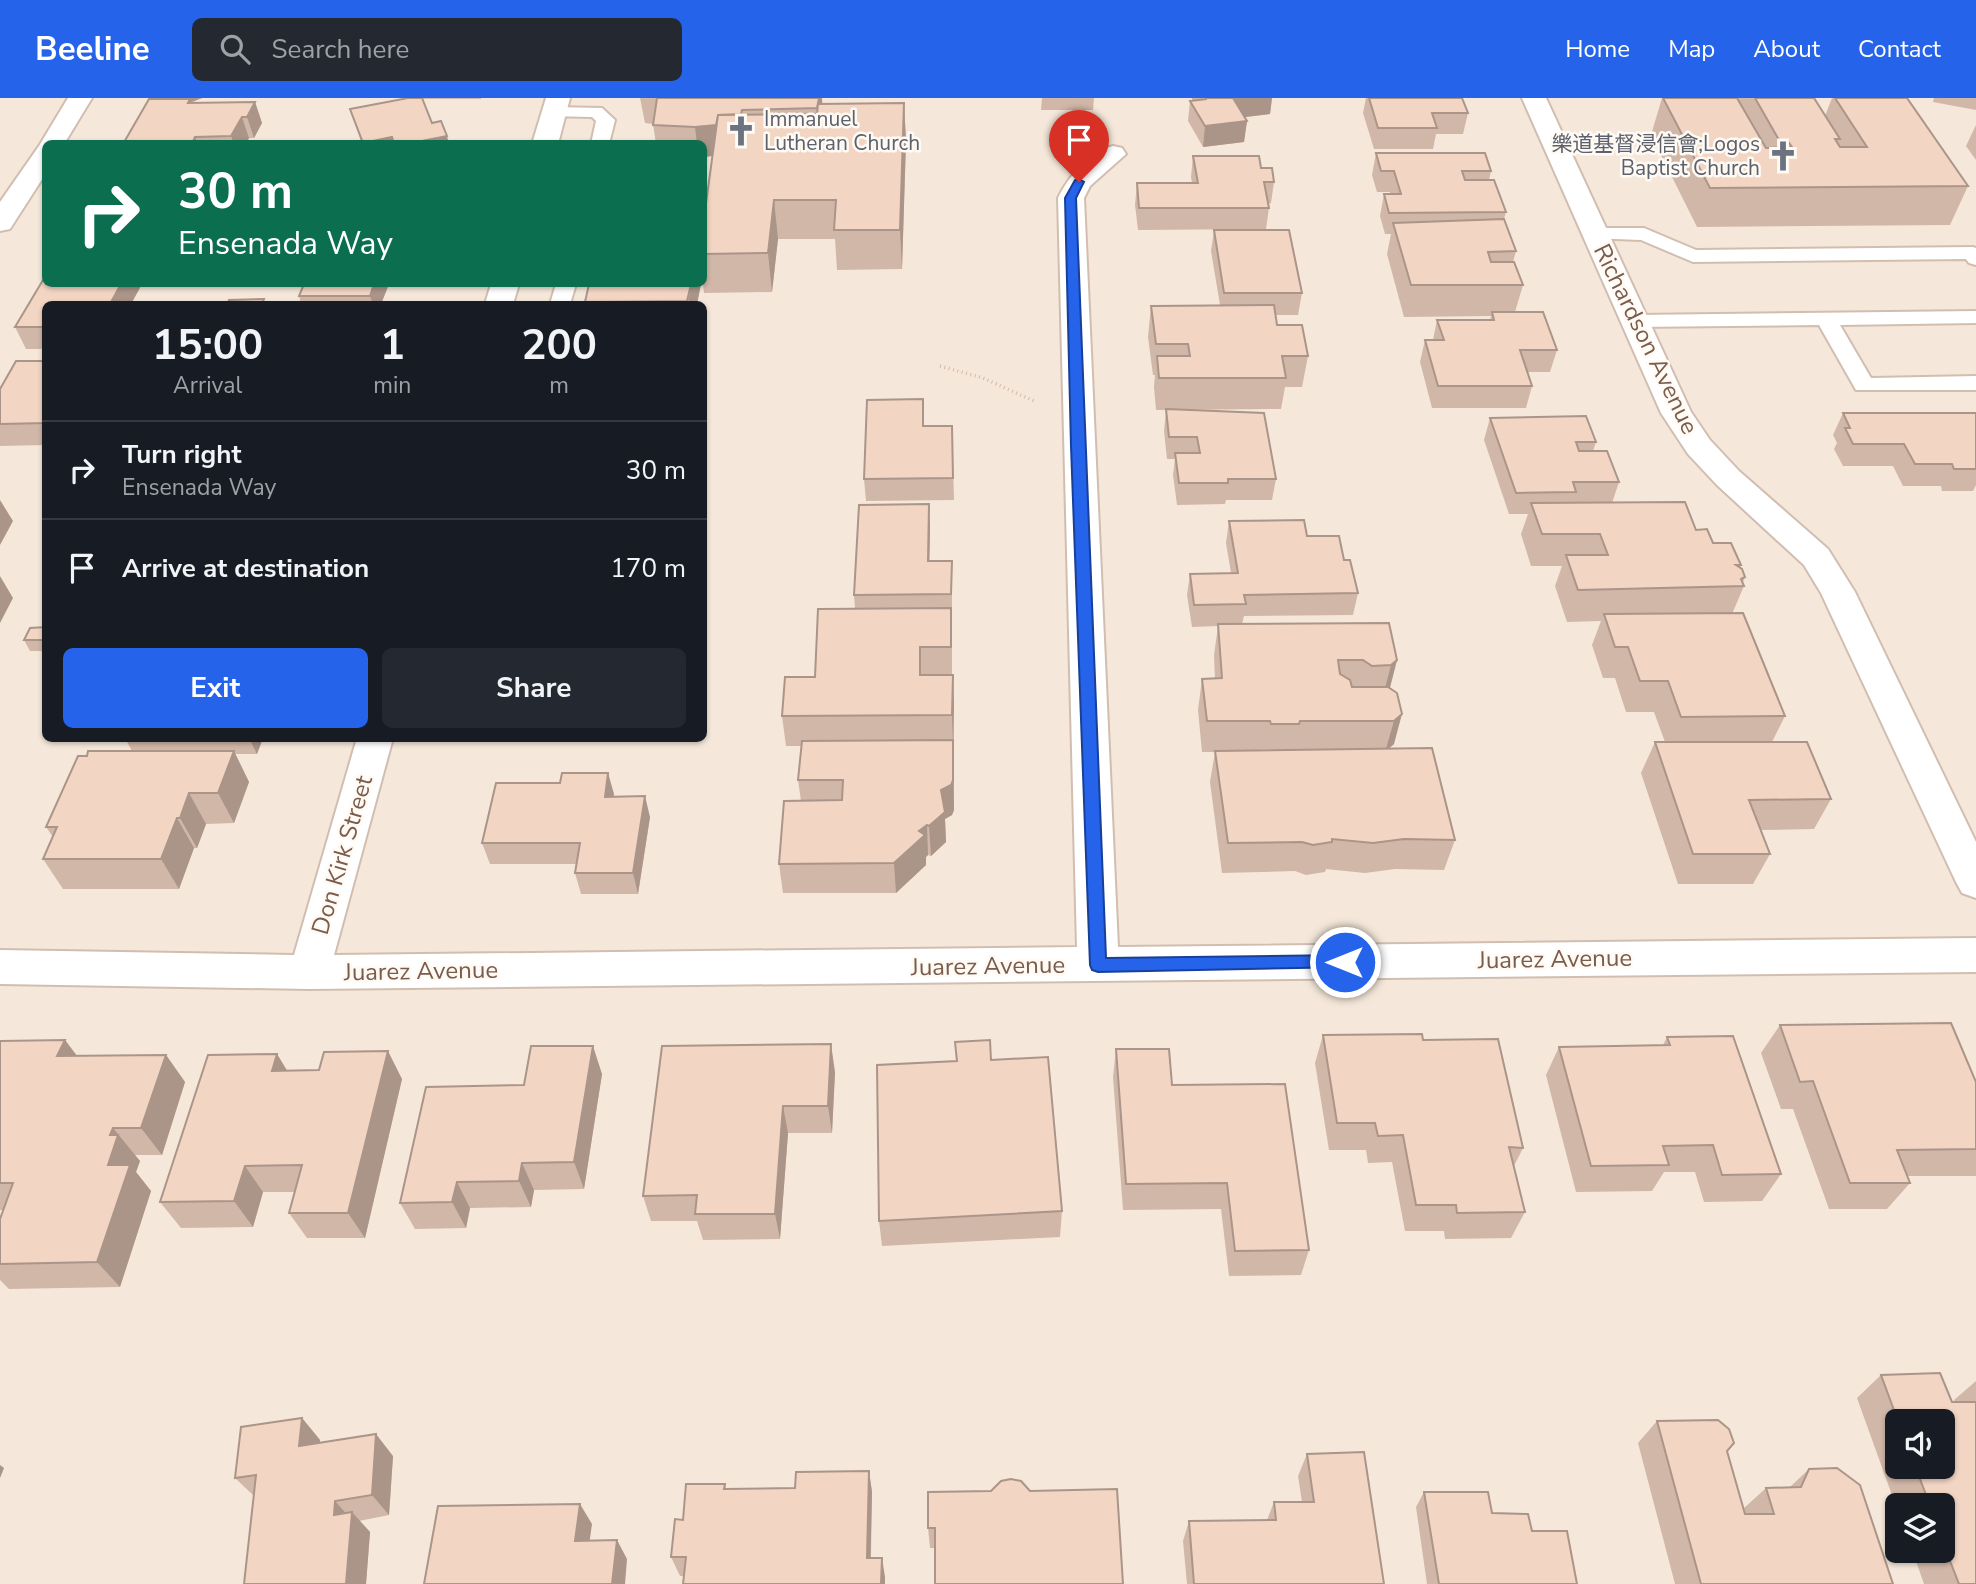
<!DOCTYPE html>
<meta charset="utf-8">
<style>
:root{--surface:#171b24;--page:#242831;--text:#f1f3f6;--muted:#9ea1a6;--line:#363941;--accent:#2563eb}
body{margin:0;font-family:"Nunito Sans","Noto Sans SC",sans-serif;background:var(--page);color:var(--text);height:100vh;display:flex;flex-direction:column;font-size:26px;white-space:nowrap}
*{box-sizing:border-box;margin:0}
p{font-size:23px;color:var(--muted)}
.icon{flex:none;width:38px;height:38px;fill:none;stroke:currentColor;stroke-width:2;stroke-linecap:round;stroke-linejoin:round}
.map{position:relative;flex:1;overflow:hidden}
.details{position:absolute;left:42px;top:203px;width:665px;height:441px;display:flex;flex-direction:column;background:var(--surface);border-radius:10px;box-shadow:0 2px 5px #0004}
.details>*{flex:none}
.top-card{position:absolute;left:42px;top:42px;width:665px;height:147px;border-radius:10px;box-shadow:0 2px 5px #0004;background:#0b6e4f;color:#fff;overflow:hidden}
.controls{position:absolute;left:1885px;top:1311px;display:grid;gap:14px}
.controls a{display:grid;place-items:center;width:70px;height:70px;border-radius:10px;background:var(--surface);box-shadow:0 2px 5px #0004;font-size:35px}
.pin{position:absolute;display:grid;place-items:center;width:60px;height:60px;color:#fff;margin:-72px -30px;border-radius:50% 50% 50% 0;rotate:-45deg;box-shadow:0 0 7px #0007}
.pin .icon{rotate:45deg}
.me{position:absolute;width:77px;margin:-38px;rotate:270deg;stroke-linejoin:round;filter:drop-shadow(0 0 5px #0008)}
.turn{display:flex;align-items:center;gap:24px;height:147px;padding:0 21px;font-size:32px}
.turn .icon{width:91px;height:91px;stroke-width:2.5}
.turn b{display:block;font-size:49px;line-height:60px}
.eta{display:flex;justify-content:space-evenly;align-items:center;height:119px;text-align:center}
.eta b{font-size:42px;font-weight:700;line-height:49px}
.cta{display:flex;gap:14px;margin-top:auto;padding:14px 21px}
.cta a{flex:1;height:80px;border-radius:10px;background:var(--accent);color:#fff;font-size:28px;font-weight:700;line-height:80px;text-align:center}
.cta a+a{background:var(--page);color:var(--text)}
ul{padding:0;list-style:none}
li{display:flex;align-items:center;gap:21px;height:98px;padding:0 21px;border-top:2px solid var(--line)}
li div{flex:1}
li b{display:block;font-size:26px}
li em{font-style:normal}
header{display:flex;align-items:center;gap:42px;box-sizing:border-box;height:98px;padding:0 35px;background:var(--accent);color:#fff}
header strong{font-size:33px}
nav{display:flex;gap:38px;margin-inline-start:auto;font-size:24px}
.search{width:490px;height:63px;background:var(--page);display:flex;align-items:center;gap:18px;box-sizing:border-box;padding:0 24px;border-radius:10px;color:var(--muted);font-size:26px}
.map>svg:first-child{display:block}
.residential{fill:#f5e8da;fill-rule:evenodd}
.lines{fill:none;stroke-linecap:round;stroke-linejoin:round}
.service-casing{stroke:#d1beb0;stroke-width:4}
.minor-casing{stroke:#d1beb0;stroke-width:4}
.path{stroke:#d9b8a5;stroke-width:3.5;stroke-dasharray:1 3.5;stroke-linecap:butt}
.service{fill:#fff;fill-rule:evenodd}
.minor{fill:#fff;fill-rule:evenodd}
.wall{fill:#d1b7a8;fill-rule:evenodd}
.shaded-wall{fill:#aa9588}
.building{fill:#f3d5c3;stroke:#aa9588;stroke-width:2}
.route{fill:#2563eb;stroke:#184099;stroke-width:2}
.labels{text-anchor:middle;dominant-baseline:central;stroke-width:5;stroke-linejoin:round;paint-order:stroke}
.far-worship-label{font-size:21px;fill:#5b616d;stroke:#fffaf3;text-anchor:start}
.street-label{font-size:24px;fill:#7a5c4d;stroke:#fffaf3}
</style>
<header>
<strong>Beeline</strong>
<div class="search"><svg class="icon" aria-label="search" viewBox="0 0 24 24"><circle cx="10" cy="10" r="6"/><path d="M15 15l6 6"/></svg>Search here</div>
<nav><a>Home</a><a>Map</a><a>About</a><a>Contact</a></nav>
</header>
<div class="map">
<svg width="1976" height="1486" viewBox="0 0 1976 1486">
<rect width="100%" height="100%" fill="#fdf6ec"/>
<path class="residential" d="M0 0H1976V1486H0ZM46 46H704V186H46ZM46 206H704V640H46ZM1897 1323H1942V1368H1897ZM1897 1407H1942V1452H1897Z"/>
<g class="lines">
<g class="service-casing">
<path id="service" d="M553 9 602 10 615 22 609 46H591L596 23 592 19 547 18 544 14 547 10Z
M1595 130H1644L1696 152 1973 149 1976 150V167L1969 165 1966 161 1693 164 1641 142 1588 140 1585 136 1588 132Z
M556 186H576L570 206H550Z
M1976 213V225L1840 227 1871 280 1976 278V292H1856L1819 227 1635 229 1628 227 1624 223 1628 219 1635 217Z"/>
</g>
<g class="minor-casing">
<path id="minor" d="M68 0H92L64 46H46V75L10 131 0 133V104L39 48Z
M546 0H570L558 46H532Z
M1522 0H1546L1691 314 1710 342 1739 373 1828 451 1855 494 1976 744V800L1962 795 1956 784 1821 495 1804 467 1717 387 1688 356 1661 315Z
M1113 48 1122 50 1126 56 1090 88 1084 100 1118 849 1976 840V874L309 891 0 886V852L294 857 357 640H393L334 857 1077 849 1058 100C1068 79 1089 54 1113 48Z
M491 186H519L513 206H485Z"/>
</g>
<path class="path" d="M940 268 983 280 1034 303"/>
<use href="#service" class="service"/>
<use href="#minor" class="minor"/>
</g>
<path class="wall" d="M182 0H202L191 5 255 4 262 25 254 40H249L246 46H123L183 1Z
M408 0H481V1H422L432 25 449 46H362L350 11Z
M640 0H822V6L904 5 906 43 902 171 837 172 835 141H778L772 194 704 195 703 186 704 120 712 58 704 59V46H656L653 26 645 25Z
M1042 0H1094L1093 12H1041Z
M1192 0H1272L1270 16 1244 19 1247 23 1244 44 1203 49 1188 23 1190 3 1192 2Z
M1366 0H1462L1468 15 1463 36H1436L1433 51H1374L1363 15Z
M1662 0H1814L1825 18 1832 0H1907L1968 88 1950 127 1697 129 1651 37Z
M1934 0H1976V12L1933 4Z
M1976 27V62L1966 48Z
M1376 55 1491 73 1489 82 1506 114 1504 121 1516 153 1513 164 1523 187 1515 214 1557 252 1550 274H1528L1532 288 1526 310H1432L1420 264 1425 242H1433L1437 222H1490L1491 218 1404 219 1387 156 1391 136H1385L1380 118 1384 96H1390V94H1377L1372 77Z
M1193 58 1261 70 1274 84 1271 105 1268 106 1269 110 1266 131 1138 132 1135 107 1137 85H1192L1191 79Z
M1214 132 1302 195 1298 217H1275L1277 227 1308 258 1302 289H1285L1281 311 1167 312 1276 381 1272 402H1226L1225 406 1177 407 1173 377 1175 361H1167L1164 333 1166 312H1156L1154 289 1155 277H1153L1148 239 1151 208 1220 207 1211 153Z
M43 182H46V186H142L131 206H46V251H26L15 229Z
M303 186H389L381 206H301L299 198Z
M589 186H701L697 206H585Z
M46 263V347L0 348V291Z
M1843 315H1976V387L1973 393H1942L1941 388H1903L1893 368H1843L1834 351 1837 345 1833 337Z
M1490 320 1596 344 1593 353 1619 384 1612 405 1696 432 1741 467 1740 470 1745 479 1743 484 1744 488 1732 516 1785 618 1772 644 1831 701 1814 731 1760 732 1770 756 1753 786H1678L1641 675 1655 644H1665L1654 614H1626L1615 580H1603L1592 547 1601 523 1567 524 1555 488 1562 468H1531L1521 436 1528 416H1509L1484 342Z
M924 328H952L954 402 866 403 864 381Z
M1229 423 1307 438 1344 462 1358 495 1353 517 1244 518 1242 526 1397 562 1390 590 1397 595 1394 646 1388 651 1455 742 1444 772 1395 771 1365 775 1326 771 1325 774 1306 777 1295 773 1222 775 1210 684 1215 654H1202L1198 612 1202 581H1215L1214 557 1218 528 1192 529 1187 497 1190 476 1231 475 1226 445Z
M930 428 929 463H952V577H953L954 608V712L952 717 945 721 946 744 931 758 928 757 926 759V767L896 795H783L779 766 801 703 798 682 802 648H786L782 618 815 579 855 511 854 497Z
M46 529V553H30L24 542Z
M125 640H263L257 656H235L249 684 234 725 206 726 197 750H194L179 791H63L43 761 53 739 46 729 87 658 132 653Z
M608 675 614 699 650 719 638 796H581L575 775 576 766H490L482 745 560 685Z
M1780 927 1976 984V1078H1907L1910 1085 1887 1111H1829L1793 1011H1781L1761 955Z
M1323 937 1423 942 1523 1050 1514 1068 1525 1114 1511 1140 1445 1141 1444 1133H1405L1392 1064 1368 1065 1366 1052H1329L1315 965Z
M1667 939 1781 1076 1762 1103 1704 1104 1695 1074H1664L1652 1093 1576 1094 1546 977 1559 949 1663 947Z
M65 942 77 958 166 957 185 984 162 1057H135L140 1063 136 1074 151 1093 120 1189 9 1191 0 1182V1121L3 1112H0V943Z
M955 944 1062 1113 1060 1139 882 1148 879 1123 956 963Z
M1116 951 1172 987 1309 1152 1301 1177 1229 1178 1221 1111 1123 1112 1113 979Z
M277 956 287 973 402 981 365 1140H307L289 1115 295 1094H263L253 1129 181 1130 160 1104Z
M835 974 832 1035H788L780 1141 703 1142 697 1123H651L643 1098Z
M602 976 584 1091 534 1092 531 1109 470 1110 466 1130 415 1131 400 1105 524 987Z
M1881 1277 1952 1304H1955L1954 1302 1976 1283V1486H1924L1912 1452H1942V1407H1897V1411L1857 1300ZM1897 1323H1942V1368H1897Z
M302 1320 320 1342V1344L393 1358 389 1417 359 1423 370 1434 366 1486H244L254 1398 235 1380Z
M1657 1323 1727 1353 1745 1416 1744 1410 1766 1390 1790 1389 1809 1371 1893 1486H1675L1638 1345Z
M1307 1356 1384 1486H1187L1183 1443 1189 1423 1267 1422 1274 1404H1302L1298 1378Z
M869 1373 872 1394 871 1460 885 1479V1486H683L684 1478H680L671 1459 683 1422 725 1386 726 1391 795 1390Z
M1030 1393 935 1450H930L928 1430Z
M1424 1394 1492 1415 1532 1433 1577 1486H1427L1416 1409Z"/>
<path class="shaded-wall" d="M187 0H202L188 5Z
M819 0H822L823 19 817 10Z
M1232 0H1272L1270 16 1230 21Z
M255 4 262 25 254 40 247 19Z
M904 5 906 43 902 171 900 132Z
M742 12 746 42 743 54 704 59V46H697L695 29Z
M242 19 249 40 246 46H234L231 38Z
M1247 23 1244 44 1203 49 1205 28Z
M447 38 449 46H407Z
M195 39 198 46H192Z
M392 39 394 46 363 45Z
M774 102 778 141 772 194 768 155Z
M121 186H142L131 206H110Z
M374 186H389L381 206H373L370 198Z
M691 186H701L697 206H688Z
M0 402 13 423 0 447Z
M929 406 930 428 929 485 928 463Z
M0 478 13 500 0 525Z
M1397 562 1389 593 1383 598 1391 567Z
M953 577 954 608 953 648 952 617Z
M1402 616 1394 646 1385 654 1394 623Z
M249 640H263L257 656Z
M953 642 954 712 952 717 945 721 946 744 931 758 929 728 941 692Z
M234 653 249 684 234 725 218 695Z
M608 675 614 696 610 720 605 699Z
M189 695 206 726 197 750 180 720Z
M645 698 650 719 638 796 633 775Z
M177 720 194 750 179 791 161 761Z
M927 727 928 757 926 759V767L896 795 894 765 919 733Z
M65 942 86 970 57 958Z
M831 946 835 974 832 1035 828 1008Z
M593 948 602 976 584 1091 574 1064Z
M388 953 402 981 365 1140 348 1115Z
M277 956 294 984 272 973Z
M166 957 185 984 162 1057 141 1030Z
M783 1008 788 1035 780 1141 775 1116Z
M113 1030 140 1063 136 1074 151 1093 120 1189 97 1164 110 1037Z
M522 1065 534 1092 531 1109 519 1083Z
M245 1068 263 1094 253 1129 234 1103Z
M457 1084 470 1110 466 1130 452 1104Z
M302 1320 320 1342 318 1369 299 1348Z
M376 1336 393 1358 389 1417 372 1397Z
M0 1367 4 1370 0 1380Z
M869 1373 872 1394 870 1480 867 1460Z
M335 1403 351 1421 352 1414 370 1434 366 1486H346L334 1417Z
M580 1406 592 1426 587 1462 575 1443Z
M617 1442 627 1461 625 1486H612Z
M882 1460 885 1479V1486H881Z"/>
<path class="building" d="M408 0H422L432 25 441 23 447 38 407 46H394L392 39 363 45 350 11Z
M657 0H819L817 10 742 12 741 16 718 17 716 27 695 29 653 27Z
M1206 0H1233L1247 23 1205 28 1190 3 1206 1Z
M1369 0H1462L1468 15H1432L1437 30H1378Z
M1663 0H1737L1766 50 1792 49 1787 42H1779L1755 0H1814L1840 41H1835L1840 49H1867L1835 0H1907L1968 88 1710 90Z
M149 1H190L188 5 255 4 247 19H242L231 38 195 39 192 46H123Z
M904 5 900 132H834L836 102H774L768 155 704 156V120L718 17 817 16 818 6Z
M1376 55H1485L1491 73H1462L1465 82H1494L1506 114 1389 115 1384 96H1401L1394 73H1381Z
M1193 58H1259L1261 70H1272L1274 84H1264L1269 110H1139L1137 85H1198Z
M1504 121 1516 153 1488 154 1491 164H1514L1523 187H1411L1393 125Z
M1214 132H1289L1302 195H1224Z
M43 182H46V186H121L110 206H46V229H15Z
M304 186H374L370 198H299Z
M589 186H691L687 203 585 204Z
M264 201 262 206H227L229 202Z
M1274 207 1277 227H1302L1308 258H1282L1286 280H1159L1157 258H1190L1188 246H1156L1151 208Z
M1492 214H1543L1557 252H1520L1532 288H1438L1425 242H1444L1437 222H1494Z
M16 263H46V325L0 326V291Z
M923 301V328H952L953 380 864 381 867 302Z
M1166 311 1264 315 1276 381H1228V385H1179L1175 355H1200L1197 339H1169Z
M1843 315H1976V371H1954L1952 366H1915L1904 346H1853L1845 330H1850Z
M1586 318 1596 344H1576L1579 353H1607L1619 384H1573L1576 394 1516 395 1490 320Z
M1685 404 1696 432 1707 431 1713 445H1731L1741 467H1736L1742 471 1745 479 1741 481 1744 488 1578 492 1566 457H1608L1600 436H1542L1531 405Z
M929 406 928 463H952L951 496 854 497 859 407Z
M1304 422 1307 438H1339L1344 462H1350L1358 495 1244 497 1246 506 1194 507 1190 476 1238 475 1229 423Z
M951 510V549H920V577H953L952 617 782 618 785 579H815L818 511Z
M1743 515 1785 618 1681 619 1668 583H1640L1628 549H1615L1604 516Z
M1389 525 1397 562 1391 567 1372 568 1363 562H1338L1340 576 1350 582 1352 589H1388L1397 595 1402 616 1394 623H1300L1299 626H1271L1270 623H1207L1202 581 1222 580 1218 526Z
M46 529 45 542H24L30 530Z
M953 642V682L951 687 941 692 945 714 929 728 927 727 919 733 925 737 894 765 779 766 784 703 842 702 843 682H798L802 643Z
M1655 644H1807L1831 701 1749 702 1770 756H1693Z
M1432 650 1455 742 1404 741 1373 745 1332 741V744L1313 747 1302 744 1228 745 1215 653Z
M88 653H234L218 695H189L180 720H177L161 761H43L57 729H46L78 658H87Z
M562 675H608L605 699 645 698 633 775H575L580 745H482L496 685H560Z
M1951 925 1976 984V1051L1897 1052 1910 1085H1850L1813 983 1800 984 1780 927Z
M1422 936 1423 942 1498 941 1523 1050 1509 1049 1525 1114 1457 1115 1456 1107H1416L1403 1037 1378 1038 1375 1025H1337L1323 937Z
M1733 938 1781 1076 1722 1077 1713 1047 1663 1048 1669 1067 1591 1068 1559 949 1670 947 1667 939Z
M65 942 57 958 166 957 141 1030H113L110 1037H118L108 1067H130L97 1164 0 1166V1121L13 1085H0V943Z
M990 942 991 962 1048 959 1062 1113 879 1123 877 967 957 963 955 944Z
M831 946 828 1008H783L775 1116H695L697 1097 643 1098 662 948Z
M531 948H593L574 1064 522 1065 519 1083 457 1084 452 1104 400 1105 426 989 524 987Z
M1116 951H1169L1172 987 1285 986 1309 1152 1235 1153 1227 1085 1126 1086Z
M388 953 348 1115H289L302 1067 245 1068 234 1103 160 1104 208 957 277 956 272 973 319 972 324 954Z
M1940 1275 1952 1304H1976V1486H1959L1942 1442V1407H1930L1915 1368H1942V1323H1898L1881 1277Z
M302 1320 299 1348 376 1336 372 1397 335 1403 334 1417 352 1414 346 1486H244L256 1377 235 1380 241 1329Z
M1718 1322 1729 1331 1734 1345 1727 1353 1745 1416H1774L1766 1390 1801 1389 1809 1371 1837 1370 1860 1387 1893 1486H1701L1657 1323Z
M1364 1354 1384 1486H1194L1189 1423 1276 1422 1274 1404H1314L1307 1356Z
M869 1373 867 1460H882L881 1486H683L686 1459H671L675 1421 683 1422 686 1386H725L724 1391 795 1390 796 1374Z
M1011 1381 1021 1383 1030 1393 1117 1391 1123 1486H935V1430H928V1394L991 1393 1001 1383Z
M1424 1394H1488L1492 1415 1528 1416 1532 1433H1567L1577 1486H1439Z
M580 1406 575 1443 617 1442 612 1486H424L438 1408Z"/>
<path class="route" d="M1079 81 1084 84 1076 100 1106 860 1345 857 1351 859 1353 864 1351 869 1098 874 1092 872 1090 867 1071 348 1065 100 1075 82Z"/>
<defs>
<g id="church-bare" transform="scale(2.415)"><path d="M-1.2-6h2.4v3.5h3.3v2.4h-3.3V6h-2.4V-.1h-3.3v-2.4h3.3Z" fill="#6b7280" stroke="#fffaf3" stroke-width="2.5" paint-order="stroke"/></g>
</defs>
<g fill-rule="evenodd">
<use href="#church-bare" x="741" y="33"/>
<use href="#church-bare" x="1783" y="58"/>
</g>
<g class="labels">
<g class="far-worship-label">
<text x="764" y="21">Immanuel<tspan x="764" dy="24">Lutheran Church</tspan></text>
<text x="1760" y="46" text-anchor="end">樂道基督浸信會;Logos<tspan x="1760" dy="24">Baptist Church</tspan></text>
</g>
<g class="street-label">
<text transform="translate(1646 241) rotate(64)">Richardson Avenue</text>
<text transform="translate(342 757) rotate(-74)">Don Kirk Street</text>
<text transform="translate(1555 861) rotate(-1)">Juarez Avenue</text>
<text transform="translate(988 868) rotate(-1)">Juarez Avenue</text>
<text transform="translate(421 873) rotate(-1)">Juarez Avenue</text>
</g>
</g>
</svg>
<div class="controls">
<a><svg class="icon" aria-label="sound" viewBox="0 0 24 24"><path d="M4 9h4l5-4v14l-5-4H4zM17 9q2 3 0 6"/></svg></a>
<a><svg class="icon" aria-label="layers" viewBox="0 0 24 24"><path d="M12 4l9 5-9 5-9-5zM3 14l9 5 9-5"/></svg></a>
</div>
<div class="pin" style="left:1079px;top:84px;background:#d93025"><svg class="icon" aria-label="arrive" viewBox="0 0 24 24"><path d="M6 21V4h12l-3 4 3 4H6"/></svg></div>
<svg class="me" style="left:1345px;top:864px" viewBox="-20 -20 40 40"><circle r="17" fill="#2563eb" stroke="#fff" stroke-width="3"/><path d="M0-11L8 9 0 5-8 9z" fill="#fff"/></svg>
<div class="top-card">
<div class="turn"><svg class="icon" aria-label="right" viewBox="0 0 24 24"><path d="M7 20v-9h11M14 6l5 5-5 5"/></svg><div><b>30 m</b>Ensenada Way</div></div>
</div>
<section class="details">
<div class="eta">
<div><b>15:00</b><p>Arrival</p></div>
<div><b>1</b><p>min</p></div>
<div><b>200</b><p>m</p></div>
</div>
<ul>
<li><svg class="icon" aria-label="right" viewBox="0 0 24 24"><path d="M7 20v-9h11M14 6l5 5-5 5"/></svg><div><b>Turn right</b><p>Ensenada Way</p></div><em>30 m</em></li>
<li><svg class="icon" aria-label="arrive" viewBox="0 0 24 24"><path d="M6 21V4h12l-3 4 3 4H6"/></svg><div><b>Arrive at destination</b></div><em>170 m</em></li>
</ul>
<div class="cta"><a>Exit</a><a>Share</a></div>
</section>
</div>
